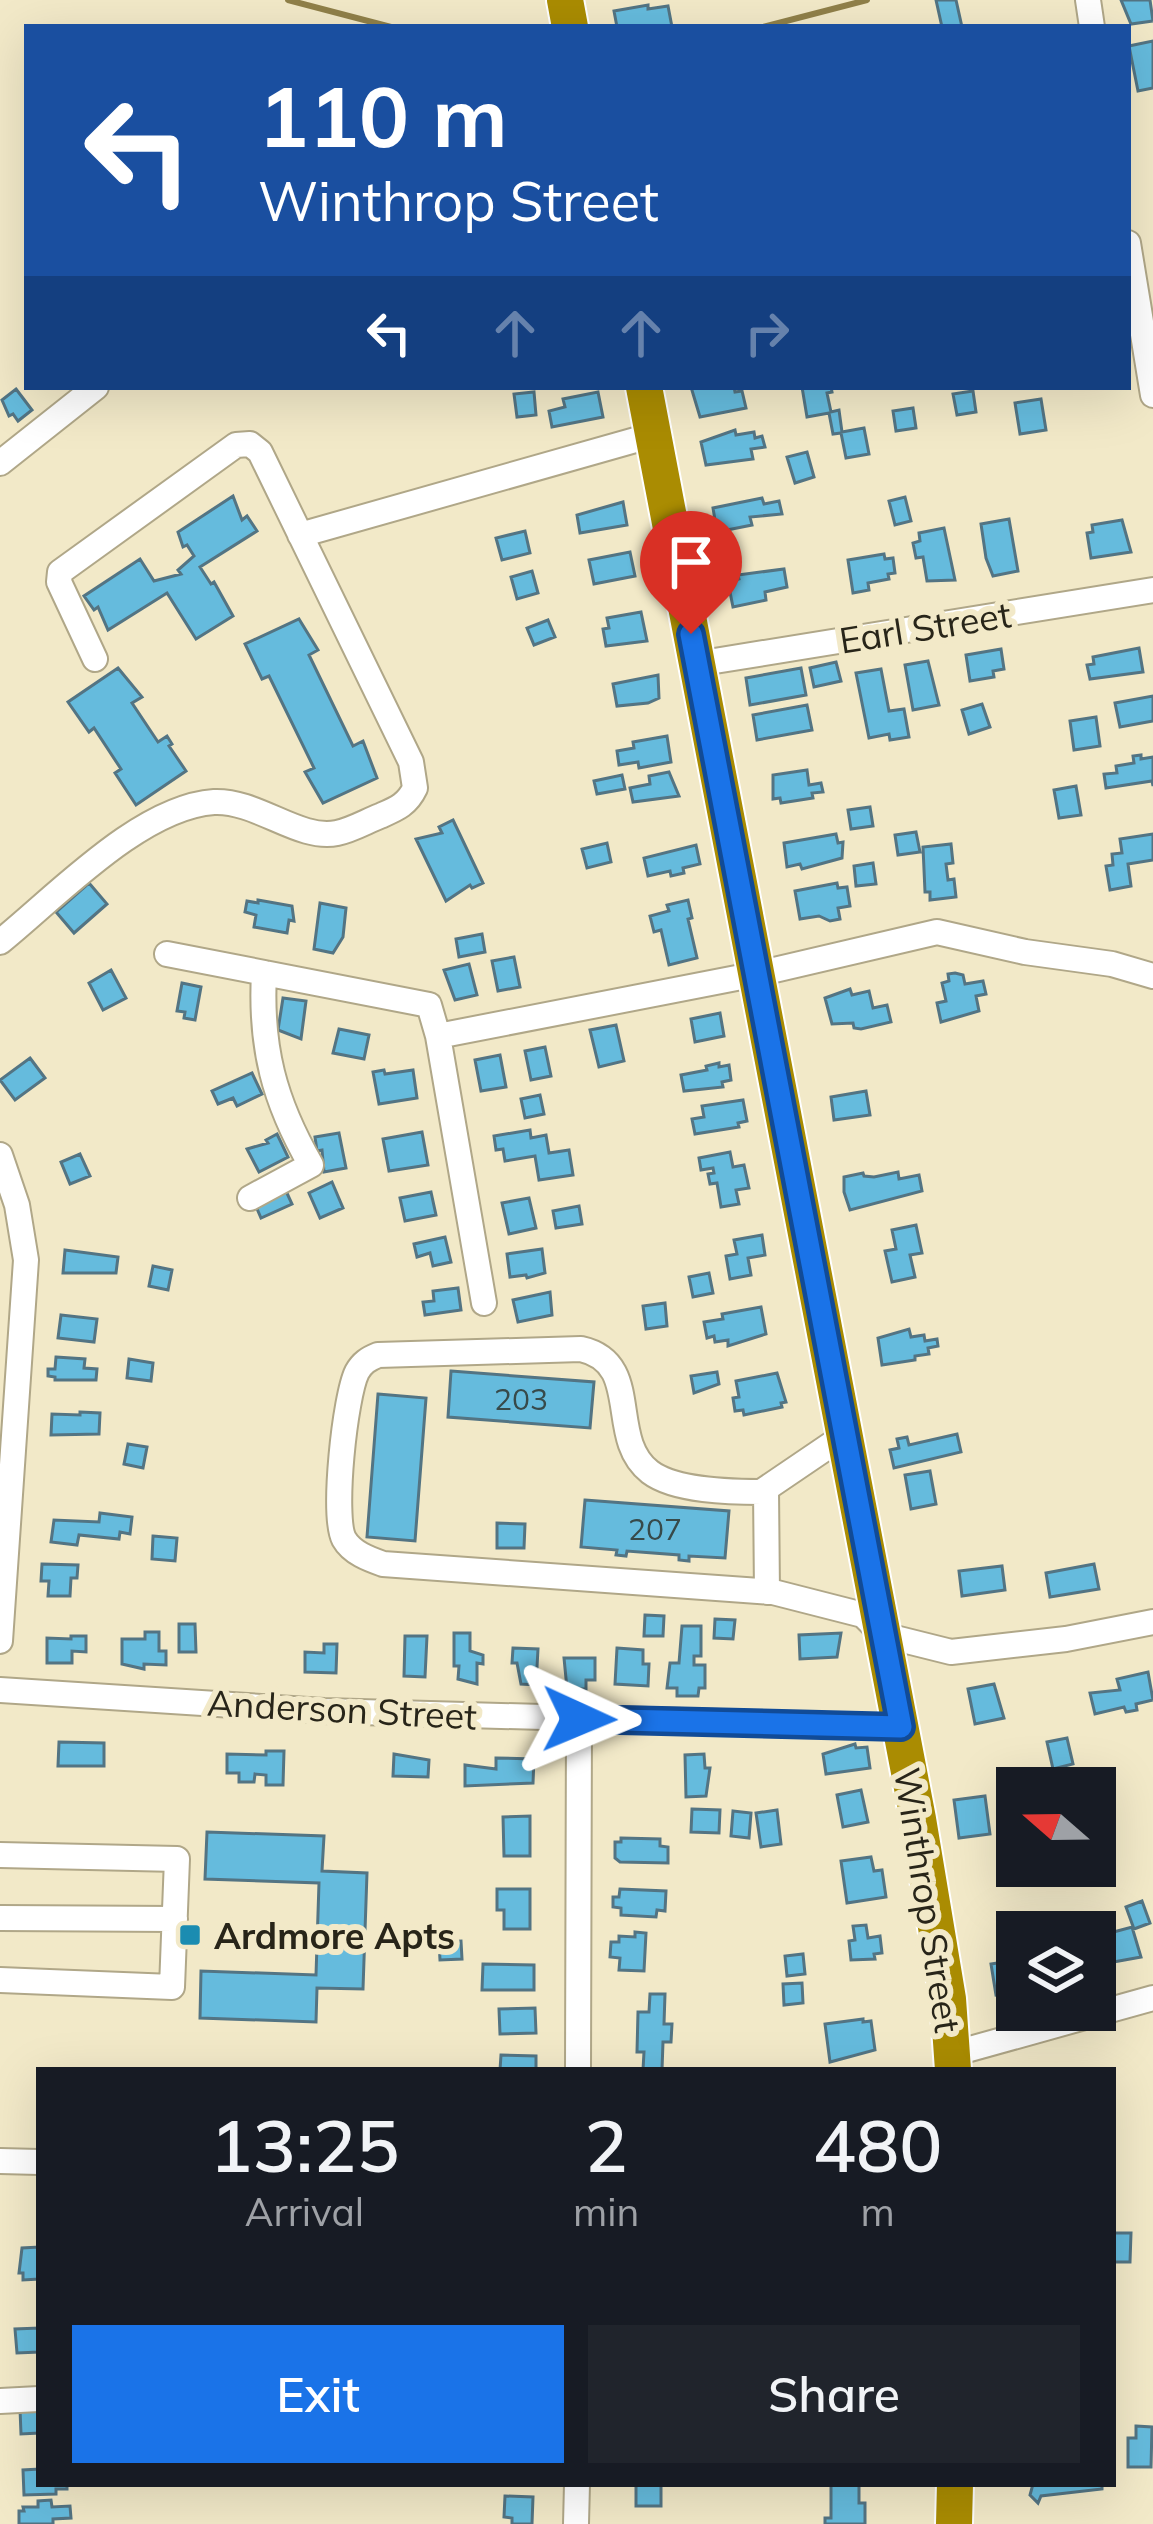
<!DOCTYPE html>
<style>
:root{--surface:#171b24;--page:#20242c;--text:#f1f3f6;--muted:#9ea1a6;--accent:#1a73e8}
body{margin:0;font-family:Mulish,sans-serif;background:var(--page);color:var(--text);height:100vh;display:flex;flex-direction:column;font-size:45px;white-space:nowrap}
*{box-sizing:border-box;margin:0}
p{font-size:39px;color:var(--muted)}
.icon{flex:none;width:66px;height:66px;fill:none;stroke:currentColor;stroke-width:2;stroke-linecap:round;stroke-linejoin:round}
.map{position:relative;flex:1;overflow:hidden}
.panel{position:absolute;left:36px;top:2067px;width:1080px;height:420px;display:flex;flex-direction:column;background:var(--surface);border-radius:0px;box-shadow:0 12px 48px #0002}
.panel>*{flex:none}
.guide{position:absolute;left:24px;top:24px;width:1107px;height:366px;border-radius:0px;box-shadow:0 12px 48px #0002;background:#1a4fa0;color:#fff;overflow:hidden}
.needle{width:78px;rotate:290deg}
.fabs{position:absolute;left:996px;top:1767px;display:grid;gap:24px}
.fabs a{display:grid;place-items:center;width:120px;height:120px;border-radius:0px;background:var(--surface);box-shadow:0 12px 48px #0002;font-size:60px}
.pin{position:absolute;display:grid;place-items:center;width:102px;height:102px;color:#fff;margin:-123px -51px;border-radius:50% 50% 50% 0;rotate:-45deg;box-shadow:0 0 12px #0007}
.pin .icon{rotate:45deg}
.me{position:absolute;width:132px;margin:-66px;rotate:91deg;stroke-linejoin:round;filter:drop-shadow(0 0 9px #0008)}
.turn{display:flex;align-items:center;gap:42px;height:252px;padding:0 36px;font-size:54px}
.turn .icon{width:156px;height:156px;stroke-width:2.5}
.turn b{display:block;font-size:84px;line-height:102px}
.lanes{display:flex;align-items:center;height:114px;padding:0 36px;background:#0003;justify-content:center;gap:60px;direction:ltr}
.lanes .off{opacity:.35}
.eta{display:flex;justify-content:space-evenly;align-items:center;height:204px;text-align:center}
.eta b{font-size:72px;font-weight:600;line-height:84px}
.action{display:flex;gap:24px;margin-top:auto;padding:24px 36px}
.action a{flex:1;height:138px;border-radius:0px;background:var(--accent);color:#fff;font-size:48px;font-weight:600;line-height:138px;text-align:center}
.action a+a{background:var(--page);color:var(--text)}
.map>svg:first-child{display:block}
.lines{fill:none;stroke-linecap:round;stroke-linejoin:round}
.stream{stroke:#908049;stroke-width:6}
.building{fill:#65bbdd;stroke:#537483;stroke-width:3}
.minor-casing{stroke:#b0a788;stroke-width:28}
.highway-casing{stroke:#fff;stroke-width:40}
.minor{stroke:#fff;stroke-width:24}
.highway{stroke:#aa8c02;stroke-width:36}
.route-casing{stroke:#114b97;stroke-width:30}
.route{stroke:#1a73e8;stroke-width:21}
.poi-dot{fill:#1b8cb1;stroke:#f2e9c8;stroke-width:4.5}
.labels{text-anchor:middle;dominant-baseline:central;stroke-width:12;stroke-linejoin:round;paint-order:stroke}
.number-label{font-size:30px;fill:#374a4a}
.street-label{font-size:36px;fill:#282519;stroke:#f2e9c8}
.poi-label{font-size:36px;font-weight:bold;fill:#282519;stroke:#f2e9c8;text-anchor:start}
</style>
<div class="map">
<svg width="1153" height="2524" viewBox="0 0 1153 2524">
<rect width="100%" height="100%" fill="#f2e9c8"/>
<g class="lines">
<path class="stream" d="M288 0 391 27
M763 27 867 0"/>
</g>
<path class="building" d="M936 0H956L962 27H942Z
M1121 0H1150L1153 21 1131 24Z
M648 5V9L668 6 672 27H617L614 11Z
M1153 41V88L1138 91 1129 46Z
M691 387H734L735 392 742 391 746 408 700 417Z
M802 387H831L832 392 827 393 831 412 839 410 842 432 864 428 869 454 846 458 841 433 833 434 829 413 807 417Z
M16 389 32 410 18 421 13 414 9 416 2 400Z
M973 391 976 412 957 415 953 394Z
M534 392 536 415 517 417 514 394Z
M598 392 603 417 552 427 549 411 565 407 563 399Z
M1041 399 1046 430 1020 434 1015 403Z
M913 408 916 428 896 431 893 411Z
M735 430 736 435 754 432 755 438 762 436 765 447 751 449 753 459 706 465 701 442Z
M807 452 814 477 795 483 787 457Z
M233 496 242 520 247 516 257 531 200 567 211 584 214 582 233 616 196 639 167 593 108 630 98 607 94 610 84 596 140 559 154 581 181 574 178 570 194 556 187 545 183 547 178 532Z
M905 497 911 521 895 525 889 501Z
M762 498 764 504 779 501 782 514 750 517 752 525 717 532 713 508Z
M623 502 627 525 580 533 577 515Z
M1009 519 1018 571 993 576 986 558 981 524Z
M1122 520 1131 552 1091 558 1087 533 1093 532 1092 525Z
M944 528 955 580 927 581 923 557 916 558 913 543 920 541 919 533Z
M525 531 530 553 502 560 496 538Z
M630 552 635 576 594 584 589 560Z
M884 554 885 559 893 558 895 573 888 574 889 579 868 583 869 590 853 593 848 560Z
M784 569 787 587 765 592 766 600 733 607 728 582 739 579 738 575Z
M532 571 538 593 517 599 511 577Z
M641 612 647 641 606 646 603 629 609 628 607 618Z
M299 619 318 650 309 655 353 746 363 741 377 778 323 803 305 772 314 768 269 676 262 679 245 644Z
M548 620 555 637 534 645 527 628Z
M1139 648 1143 672 1090 679 1087 665 1094 664 1093 657Z
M1001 649 1004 669 993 671 994 677 970 681 966 655Z
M928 661 939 705 913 710 905 665Z
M836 662 841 681 814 687 810 668Z
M118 668 142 697 132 703 158 742 167 736 172 744 169 746 186 771 136 805 115 773 121 769 94 728 89 732 68 702Z
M801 668 806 695 750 705 746 678Z
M881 669 889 711 904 709 909 737 890 740 889 734 869 738 856 673Z
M658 675 659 698 648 703 617 706 613 684Z
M1153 696V721L1120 727 1115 703Z
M982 704 990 727 969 734 962 710Z
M807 705 812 730 757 740 753 715Z
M1096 717 1100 746 1074 750 1070 721Z
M667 736 671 762 639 768 638 762 619 765 617 751 634 748 633 742Z
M1141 755V759L1153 757V786L1152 781 1106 788 1104 774 1117 773 1116 766 1134 763 1133 756Z
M807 770 809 785 821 783 823 792 812 793 813 798 781 803 780 798 773 799V775Z
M669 772 679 796 633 802 630 788 650 784 649 776Z
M622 775 625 789 597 794 594 781Z
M1076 786 1081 815 1059 818 1054 790Z
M870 807 873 826 851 829 848 810Z
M453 820 483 883 472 888 470 885 446 901 416 839 442 833 439 827Z
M916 832 920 852 898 855 895 835Z
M836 834 838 843 843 842 842 858 802 869 800 864 787 867 784 843Z
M1153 834V860L1128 864 1131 886 1110 890 1106 866 1113 865 1112 854 1122 853 1120 839Z
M607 843 611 862 587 868 582 849Z
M951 844 953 863 946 864 948 880 954 879 956 897 930 900V892H925L923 847Z
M696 845 700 864 683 868 684 873 671 876 670 871 648 876 644 858Z
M873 863 876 884 856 886 854 866Z
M89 883 107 904 74 933 56 912Z
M837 883 838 888 847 887 850 906 838 908 840 919 830 921 819 916 800 919 795 891Z
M258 900 292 906 294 921 289 920 287 933 254 927 256 915 245 912 247 901 258 903Z
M688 900 692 918 688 919 697 958 669 965 661 930 654 932 650 916 669 911 667 905Z
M320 903 346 908 343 937 333 953 314 949Z
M482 934 485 952 459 957 456 939Z
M514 957 520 987 498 991 492 961Z
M469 964 477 995 455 1000 444 970Z
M111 970 126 998 103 1010 89 983Z
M955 973 963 975 965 984 983 981 986 994 976 996 979 1011 941 1022 937 1003 946 1001 942 983 949 981 948 974Z
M182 983 201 987 195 1020 184 1018 185 1012 177 1011Z
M850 989 852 995 869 991 873 1008 887 1005 891 1022 861 1029 854 1028 853 1023 832 1024 825 998Z
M283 998 306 1001 301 1039 278 1030Z
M720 1013 724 1036 695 1042 691 1019Z
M616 1025 624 1061 599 1067 590 1030Z
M339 1029 369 1035 364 1059 333 1053Z
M545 1047 551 1076 531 1080 525 1051Z
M500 1055 506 1087 481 1091 475 1060Z
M30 1058 45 1078 15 1100 0 1080Z
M719 1063V1067L729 1065 731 1080 722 1082 723 1087 684 1091 681 1075 707 1070 706 1066Z
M384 1070 385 1074 413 1070 417 1098 379 1104 373 1072Z
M252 1073 262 1094 237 1106 233 1098 218 1104 212 1091Z
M866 1091 870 1115 834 1120 831 1097Z
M540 1095 544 1114 525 1118 521 1099Z
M743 1100 747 1121 738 1123 739 1127 695 1134 692 1119 704 1117 702 1106Z
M530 1130 531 1138 546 1135 549 1153 569 1150 573 1175 539 1180 535 1156 505 1161 503 1149 496 1150 494 1136Z
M422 1132 428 1165 389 1171 383 1139Z
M339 1133 346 1168 324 1172 322 1150 317 1151 315 1137Z
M277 1134 288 1157 259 1172 247 1149 268 1143 266 1140Z
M730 1152 733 1167 744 1165 749 1188 736 1190 739 1204 721 1207 717 1183 710 1184 708 1174 714 1173 713 1168 701 1170 699 1158Z
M80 1154 90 1176 70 1184 61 1162Z
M898 1172 899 1179 919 1175 922 1191 850 1210 844 1192V1177L863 1173 864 1176 874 1177Z
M332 1182 343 1208 320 1218 309 1193Z
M286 1191 292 1204 261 1218 255 1204Z
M431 1192 436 1215 405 1221 400 1198Z
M529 1198 536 1228 509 1234 502 1203Z
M579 1206 582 1224 556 1228 553 1211Z
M916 1225 922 1253 910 1255 915 1277 892 1282 885 1251 896 1249 892 1230Z
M762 1235 765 1255 748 1258 751 1275 730 1279 726 1256 737 1254 734 1240Z
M445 1237 451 1262 433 1266 430 1253 417 1257 414 1244Z
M542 1249 545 1273 527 1278 526 1275 510 1277 507 1254Z
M65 1250 118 1257 116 1273H63Z
M153 1266 172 1270 168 1290 149 1286Z
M709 1273 713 1293 693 1297 689 1277Z
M458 1288 461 1310 425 1315 423 1302 434 1301 433 1291Z
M550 1292 552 1315 518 1322 513 1300Z
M665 1303 667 1326 646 1329 643 1306Z
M761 1307 766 1334 728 1346V1340L715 1342 714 1336 707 1338 704 1322 723 1319 722 1314Z
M61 1315 97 1319 94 1342 58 1338Z
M909 1329 911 1337 924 1335 925 1341 937 1339 938 1346 928 1348 929 1354 915 1356V1360L882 1365 878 1338Z
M56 1357 85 1359 84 1368 97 1369 96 1380H55V1377L48 1376V1369H55Z
M129 1359 153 1363 151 1381 127 1378Z
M451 1371 594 1382 590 1428 448 1417Z
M717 1372 719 1384 694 1393 691 1376Z
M777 1373 786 1402 781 1403 782 1407 744 1415 743 1410 735 1411 733 1398 739 1397 736 1381Z
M378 1394 426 1398 415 1541 367 1537Z
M80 1412 100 1413 99 1434 51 1435 52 1414 80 1415Z
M957 1434 961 1452 894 1468 890 1450 899 1448 897 1439 907 1437 909 1445Z
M128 1444 147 1447 143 1468 124 1464Z
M930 1471 936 1504 911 1509 905 1475Z
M585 1500 729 1511 725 1558 689 1556V1561L679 1560V1555L627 1551 626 1556 616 1555 617 1550 581 1547Z
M100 1513 132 1517 130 1534 120 1532 119 1539 79 1535 77 1545 51 1542 54 1520 99 1522Z
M497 1523 525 1524 524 1548H497Z
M153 1536 177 1538 175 1561 152 1559Z
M42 1564 78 1565 77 1578H71L70 1596H48L49 1581H41Z
M1094 1564 1099 1589 1050 1597 1046 1573Z
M1002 1566 1005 1590 962 1596 959 1571Z
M645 1615 664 1616 663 1636H644Z
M715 1619 735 1620 733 1639 714 1638Z
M179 1624H195L196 1652H179Z
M682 1626H701V1656H694V1665H705V1688H699L698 1696H677V1688H667L670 1663H679Z
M145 1632H159V1651H166V1665L144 1664V1669L122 1664V1639H145Z
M454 1633H470V1651L483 1655V1664L477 1663V1684L458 1679 459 1666H454Z
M841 1633 837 1657 800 1659 799 1635Z
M71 1636H86V1652L72 1651V1663H47V1638L71 1639Z
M405 1636H427L425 1677 404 1676Z
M324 1644H337L336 1673 305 1672V1652L324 1653Z
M513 1648 538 1649 536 1685 521 1684 517 1663H512Z
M617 1648 643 1650V1664H649L648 1686 615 1684Z
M564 1658H595V1680H586V1689H567Z
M1148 1672 1153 1700 1136 1704 1137 1710 1126 1712 1124 1707 1095 1714 1090 1693 1120 1690 1117 1679Z
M994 1684 1004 1718 975 1724 968 1689Z
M1067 1738 1073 1764 1053 1769 1047 1742Z
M59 1742 104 1743V1766H58Z
M855 1744 856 1748 867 1747 870 1768 826 1774 823 1754Z
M266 1751H284L283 1785H266V1775L255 1774 254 1782H239V1773H227V1754L266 1755Z
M394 1754 429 1760 428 1777 393 1776Z
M704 1754 705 1768H710L706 1796 686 1797 685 1755Z
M496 1758 534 1759 533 1783 465 1786V1765L496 1769Z
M861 1790 868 1822 843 1827 837 1795Z
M985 1796 990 1834 959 1838 954 1800Z
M692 1809 720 1810 719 1833 691 1832Z
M777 1810 781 1844 761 1847 756 1813Z
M733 1811 751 1813 749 1838 731 1836Z
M530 1816V1856H504L503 1817Z
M207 1832 324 1836 322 1871 367 1873 363 1989 317 1988 316 2022 200 2018 201 1971 316 1975 319 1883 205 1879Z
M621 1838 660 1839V1846L668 1847V1863L620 1862 615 1858V1842H621Z
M871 1857 874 1871 882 1870 886 1897 847 1903 841 1861Z
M497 1889H530V1929H504V1910H497Z
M620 1889 666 1891 665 1911 657 1910 656 1917 621 1915V1908L613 1907V1897H619Z
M1142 1901 1150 1923 1134 1929 1126 1907Z
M866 1925 868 1938 880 1936 882 1953 874 1954 875 1959 851 1960 849 1941 855 1940 853 1926Z
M1132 1927 1141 1957 1097 1965 1095 1931 1105 1928 1106 1934Z
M635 1932 646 1933 644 1971 619 1970 620 1958 610 1957 611 1942H619V1936L635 1937Z
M461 1941 462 1959 440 1960 439 1942Z
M803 1954 805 1974 787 1976 785 1956Z
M1017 1960V1996L1013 1993 996 1995 991 1964Z
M483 1964 534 1965V1990H482Z
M802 1983 803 2003 784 2005 783 1984Z
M650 1994H665L664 2024H672L671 2042H663L662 2070H643L644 2052H637L638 2012H649Z
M535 2008 536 2033 500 2034 499 2009Z
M863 2019V2022L871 2021 875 2050 830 2062 825 2024Z
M501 2055 536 2056V2070H500Z
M1113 2233H1131L1130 2262H1113Z
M39 2247V2279L23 2280V2273H19L22 2248Z
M39 2328V2352L17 2353 15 2329Z
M39 2408V2433L21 2434 20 2409Z
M1136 2426 1152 2427 1151 2467H1128V2438H1136Z
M39 2469V2484H67V2489H56V2494L24 2495 23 2470Z
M636 2484H661V2506H636Z
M1033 2484H1102V2489L1041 2496 1038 2503 1030 2495Z
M831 2485H859V2503H865V2524H825V2518H831Z
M505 2496 533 2497 532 2524H512V2518L504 2517Z
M51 2500 52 2507 70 2506 71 2518 53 2519V2524H19V2511H24L23 2507H38V2501Z"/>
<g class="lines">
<g class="minor-casing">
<path id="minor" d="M1088 0 1092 27
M1128 243 1153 395
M0 463 96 387
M300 535 653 435
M696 664 1153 590
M0 942C56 897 140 807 214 802 257 800 299 841 337 833 352 830 367 821 380 816 396 809 407 805 415 788L411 762 260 452 250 444 236 445 60 572 59 582 95 659
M167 954 429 1005 438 1036 757 974 937 932 1025 952 1112 964 1153 976
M438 1036 484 1303
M0 1155 17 1205 26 1260 0 1641
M250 1198 311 1165C274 1101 260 1047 264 973
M845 1435 761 1492C731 1492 675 1491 650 1472 606 1438 644 1363 581 1349L378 1355C368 1359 362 1363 357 1372 345 1396 332 1516 344 1539 352 1553 369 1559 383 1564L773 1592 863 1615 883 1635 951 1652 1066 1639 1153 1622
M766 1490 767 1592
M0 1690 324 1711 901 1727
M0 1855 177 1859 172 1987 0 1980
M0 1918 175 1919
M952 2054 1153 1998
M578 2070 579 1719
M0 2161 39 2162
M0 2401 39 2399
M576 2524 577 2484"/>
</g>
<g class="highway-casing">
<path id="highway" d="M565 0 570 27
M644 387 918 1819 948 1999 953 2070
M954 2524 955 2484"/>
</g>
<use href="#minor" class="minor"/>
<use href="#highway" class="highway"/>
</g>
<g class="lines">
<g class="route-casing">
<path id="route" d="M579 1719 901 1727 691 634"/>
</g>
<use href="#route" class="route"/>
</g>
<rect class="poi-dot" x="178" y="1923" width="24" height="24" rx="6"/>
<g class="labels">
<g class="number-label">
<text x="521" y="1399">203</text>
<text x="655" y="1529">207</text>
</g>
<g class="street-label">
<text transform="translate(925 627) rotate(-9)">Earl Street</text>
<text transform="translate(342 1709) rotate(3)">Anderson Street</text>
<text transform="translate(928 1900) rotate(81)">Winthrop Street</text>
</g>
<g class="poi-label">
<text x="214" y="1935">Ardmore Apts</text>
</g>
</g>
</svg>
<div class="fabs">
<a><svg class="needle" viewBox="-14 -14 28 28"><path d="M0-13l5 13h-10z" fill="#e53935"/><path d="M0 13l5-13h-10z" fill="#9ea1a6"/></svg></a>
<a><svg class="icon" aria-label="layers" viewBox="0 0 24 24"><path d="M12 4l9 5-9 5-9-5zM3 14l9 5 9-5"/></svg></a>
</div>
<div class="pin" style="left:691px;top:634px;background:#d93025"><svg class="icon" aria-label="arrive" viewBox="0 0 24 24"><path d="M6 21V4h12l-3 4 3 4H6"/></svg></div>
<svg class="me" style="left:579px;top:1719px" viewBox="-20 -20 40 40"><path d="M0-17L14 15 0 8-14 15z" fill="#1a73e8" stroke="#fff" stroke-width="4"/></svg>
<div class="guide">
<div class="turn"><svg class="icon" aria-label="left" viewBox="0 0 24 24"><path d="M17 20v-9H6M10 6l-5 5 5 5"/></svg><div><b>110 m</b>Winthrop Street</div></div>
<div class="lanes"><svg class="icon" aria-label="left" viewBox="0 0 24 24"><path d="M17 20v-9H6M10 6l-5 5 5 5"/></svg><svg class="icon off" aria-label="ahead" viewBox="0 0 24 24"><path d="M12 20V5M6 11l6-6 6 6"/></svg><svg class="icon off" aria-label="ahead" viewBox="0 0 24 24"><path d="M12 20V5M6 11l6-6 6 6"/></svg><svg class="icon off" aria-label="right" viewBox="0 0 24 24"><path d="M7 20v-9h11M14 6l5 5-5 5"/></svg></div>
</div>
<section class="panel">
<div class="eta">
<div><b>13:25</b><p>Arrival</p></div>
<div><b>2</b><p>min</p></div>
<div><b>480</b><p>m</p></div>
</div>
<div class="action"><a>Exit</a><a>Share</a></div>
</section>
</div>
